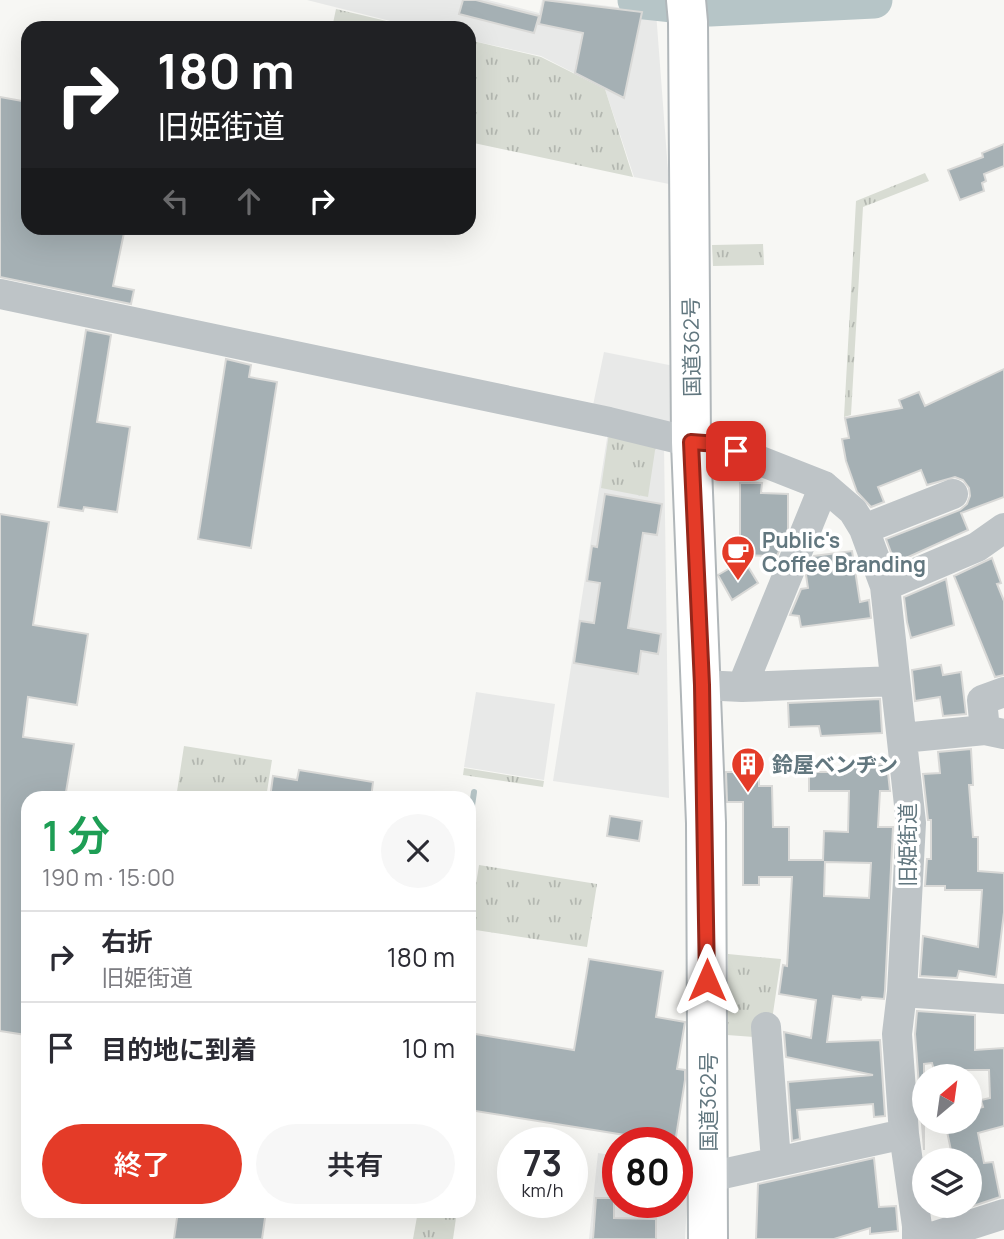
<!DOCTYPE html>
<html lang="ja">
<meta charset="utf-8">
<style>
:root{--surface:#fff;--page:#f7f7f7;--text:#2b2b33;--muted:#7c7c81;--line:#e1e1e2;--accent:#e43b28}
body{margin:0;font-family:Manrope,"Noto Sans JP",sans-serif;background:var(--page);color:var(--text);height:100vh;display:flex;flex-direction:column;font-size:26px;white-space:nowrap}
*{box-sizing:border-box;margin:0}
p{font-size:23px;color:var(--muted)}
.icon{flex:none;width:38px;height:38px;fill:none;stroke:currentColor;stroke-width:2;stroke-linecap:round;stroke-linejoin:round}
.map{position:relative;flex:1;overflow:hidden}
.details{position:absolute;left:21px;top:791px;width:455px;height:427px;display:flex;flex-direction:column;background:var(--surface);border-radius:21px;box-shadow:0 7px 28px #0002}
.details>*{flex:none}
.banner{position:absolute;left:21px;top:21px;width:455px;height:214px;border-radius:21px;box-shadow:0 7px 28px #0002;background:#202124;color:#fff;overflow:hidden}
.needle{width:46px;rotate:29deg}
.fabs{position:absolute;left:912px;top:1064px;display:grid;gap:14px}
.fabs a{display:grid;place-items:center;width:70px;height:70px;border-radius:50%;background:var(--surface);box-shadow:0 7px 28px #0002;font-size:35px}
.speed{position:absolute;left:497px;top:1127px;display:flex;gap:14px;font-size:35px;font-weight:700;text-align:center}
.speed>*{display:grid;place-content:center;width:91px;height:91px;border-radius:50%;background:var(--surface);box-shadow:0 7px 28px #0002;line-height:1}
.speed small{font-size:18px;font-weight:400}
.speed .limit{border:10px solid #d22;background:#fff;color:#111}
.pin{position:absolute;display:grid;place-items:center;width:60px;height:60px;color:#fff;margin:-30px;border-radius:14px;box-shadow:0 4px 10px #0006}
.me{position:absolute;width:77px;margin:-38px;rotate:0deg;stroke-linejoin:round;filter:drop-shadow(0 0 5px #0008)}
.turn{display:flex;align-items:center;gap:24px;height:147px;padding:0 21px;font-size:32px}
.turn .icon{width:91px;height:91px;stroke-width:2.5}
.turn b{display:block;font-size:49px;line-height:60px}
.lanes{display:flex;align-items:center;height:66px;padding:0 21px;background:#0003;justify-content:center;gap:35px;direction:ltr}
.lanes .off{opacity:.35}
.round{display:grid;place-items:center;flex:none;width:74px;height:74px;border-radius:37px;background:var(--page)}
.summary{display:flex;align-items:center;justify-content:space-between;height:119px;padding:0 21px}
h1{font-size:42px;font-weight:600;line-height:52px;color:#1e9e55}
.action{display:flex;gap:14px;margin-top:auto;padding:14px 21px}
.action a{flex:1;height:80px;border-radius:42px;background:var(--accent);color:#fff;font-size:28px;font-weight:600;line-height:80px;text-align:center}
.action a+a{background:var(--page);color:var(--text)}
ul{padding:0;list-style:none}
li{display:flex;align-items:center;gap:21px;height:91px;padding:0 21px;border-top:2px solid var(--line)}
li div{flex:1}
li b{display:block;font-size:26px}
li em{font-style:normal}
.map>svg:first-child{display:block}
.built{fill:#e8e9e8}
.grass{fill:url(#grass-tufts)}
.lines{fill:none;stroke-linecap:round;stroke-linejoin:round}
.stream{stroke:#b6c5c7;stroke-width:6}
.river{stroke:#b6c5c7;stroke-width:37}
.building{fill:#a5b0b4;stroke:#d9d9d7;stroke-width:2;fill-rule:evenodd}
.highway-casing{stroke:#b1b7ba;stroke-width:42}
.minor{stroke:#bec4c7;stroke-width:30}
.highway{stroke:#fff;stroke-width:38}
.route-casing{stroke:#94261a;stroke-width:18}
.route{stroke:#e43b28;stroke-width:12}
.labels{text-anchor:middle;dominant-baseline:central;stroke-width:7;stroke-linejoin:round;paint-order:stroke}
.street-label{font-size:21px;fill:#62777f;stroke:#fff}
.poi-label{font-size:21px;font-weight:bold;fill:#62777f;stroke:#fff;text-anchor:start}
</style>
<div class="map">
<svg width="1004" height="1239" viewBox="0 0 1004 1239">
<defs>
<pattern id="grass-tufts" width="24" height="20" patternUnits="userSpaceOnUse" patternTransform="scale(1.75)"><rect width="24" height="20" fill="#d8dcd3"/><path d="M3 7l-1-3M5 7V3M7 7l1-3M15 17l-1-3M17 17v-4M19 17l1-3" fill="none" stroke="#b3b7b0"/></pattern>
</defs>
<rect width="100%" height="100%" fill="#f7f7f4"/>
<path class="built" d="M307 0H488L539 13 542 0H560L656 12 669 184 634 177 605 89 541 56 469 40V28H418Z
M604 352 674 366 676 428 592 410Z
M608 432 664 445 669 798 553 781Z
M476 692 555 704 544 780 464 767Z
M598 1153 618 1156V1202H677V1166L689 1168 685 1239H589Z"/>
<path class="grass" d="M336 9 416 28H332Z
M469 40 541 57 605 89 633 177 469 142Z
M925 173 929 181 863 207 851 415 844 417 856 201Z
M763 244 764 265 713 266 712 245Z
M609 433 656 444 648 497 601 488Z
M184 746 272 760 266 798H176Z
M464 768 544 781 543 787 463 775Z
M479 865 597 884 587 947 469 929Z
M728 954 781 959 772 1020 754 1037 727 1035Z
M418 1211H457L453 1239H413Z"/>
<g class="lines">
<path class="stream" d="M469 826 474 792"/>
<path class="river" d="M636 0 710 8 874 0"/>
</g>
<path class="building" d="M463 0H476L539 16 534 33 459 14Z
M544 0 642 12 624 98 575 73 583 33 539 24Z
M0 97 28 102V228H125L113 286 134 290 131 304 0 277Z
M1004 144V166L984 174 986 181 982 183 984 191 960 200 948 170 983 157 982 153Z
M86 330 111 335 97 422 130 427 117 512 84 507 83 511 58 507Z
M226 359 251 365 249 377 277 382 251 548 198 539Z
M1004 369V497L961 513 968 530 895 563 886 539 960 510 967 504 970 496 969 488 963 480 955 477 927 485 921 470 878 487 884 502 871 507 857 492 846 461 842 439 849 438 845 418 902 408 899 400 919 392 925 406Z
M740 483H762L761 493 788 494V529L777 556 736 555V539H740Z
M605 494 662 504 657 535 643 533 628 628 661 634 658 654 641 651 638 674 574 663 580 621 594 623 600 583 587 581 592 546 597 547Z
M0 514 49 522 33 625 88 634 77 705 28 697 23 737 74 744 65 798H28L26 1035 0 1031Z
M852 551 860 602 869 600 871 618 801 627 799 616 790 615 801 589 808 588 806 575 814 556Z
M992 558 1001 583 997 584 1004 601V675L995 677 954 576Z
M744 560 758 583 732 600 718 575Z
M946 579 954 625 911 638 907 622 904 597Z
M941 665 943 675 961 672 966 714 943 716 940 697 915 701 912 670Z
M880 699 882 733 821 736 819 726 789 727 788 703Z
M971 749 973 785H969L973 837H978V871L1004 873V912L996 977 959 971 957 978 920 976 923 936 978 947 982 890H945V886H925L927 859H931V820H928L923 774 940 773 938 752Z
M844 764H887L890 791H880L878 827H893L885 990 884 999 862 997 861 1000 833 996 827 1042 880 1040 885 1116 874 1117 873 1104 797 1110 800 1139 792 1141 788 1082 873 1075 786 1057 784 1032 811 1038 816 1000 779 994 783 965 787 966 792 877H759V885H743V802H727L726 772H759V786H772L773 827H789V860H823L824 831 848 832 849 791H809V772H844ZM825 862 871 863 869 898 824 896Z
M299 770 373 782 371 798H270L273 776 297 780Z
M610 816 642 821 639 841 607 836Z
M589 959 663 971 656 1017 685 1022 677 1069 685 1070V1080L675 1143 469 1110V1033L574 1050Z
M917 1011 975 1015V1050L1004 1048V1126L978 1133 984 1163 993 1162 1000 1197 961 1210 959 1206H970V1160H953L945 1122H970V1110L983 1107 981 1100 990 1098 989 1070H934L932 1063 924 1064V1150L915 1034Z
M874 1158 879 1207 896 1206 898 1231 870 1234V1228L834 1239H756L758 1184Z
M596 1198H614V1218L656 1219V1239H593Z
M178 1211H266L262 1239H174Z"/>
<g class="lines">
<g class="highway-casing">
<path id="highway" d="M686 0 688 22 691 442 706 823 708 1239"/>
</g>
<path class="minor" d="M0 294 609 422 691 442 717 444 824 486 853 511 864 529 885 586 911 823 902 992 897 1034 904 1134 917 1226V1239
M864 529 953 494
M885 586 977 547 1004 528
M702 685 742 687 895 681
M742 687 824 486
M985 730 982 700 1004 692
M902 738 985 730 1004 734
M902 992 1004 999
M766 1027 776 1161
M709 1177 904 1134
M926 1239 1004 1214"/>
<use href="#highway" class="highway"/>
</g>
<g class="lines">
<g class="route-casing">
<path id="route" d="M707 980 702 685 691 442 718 444 736 451"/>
</g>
<use href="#route" class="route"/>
</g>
<defs>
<g id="cafe-pin" transform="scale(1.75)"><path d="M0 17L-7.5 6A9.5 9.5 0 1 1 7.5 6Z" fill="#e43b28" stroke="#fff"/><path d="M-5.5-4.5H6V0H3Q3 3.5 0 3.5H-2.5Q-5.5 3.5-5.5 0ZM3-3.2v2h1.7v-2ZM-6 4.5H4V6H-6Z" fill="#fff"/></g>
<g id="building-pin" transform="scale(1.75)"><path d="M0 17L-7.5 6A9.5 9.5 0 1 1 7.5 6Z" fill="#e43b28" stroke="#fff"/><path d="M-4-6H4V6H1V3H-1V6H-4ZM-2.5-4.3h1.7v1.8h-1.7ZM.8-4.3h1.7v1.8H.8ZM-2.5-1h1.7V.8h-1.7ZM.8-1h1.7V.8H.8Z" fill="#fff"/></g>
</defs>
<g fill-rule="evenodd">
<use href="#cafe-pin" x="738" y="552"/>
<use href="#building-pin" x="748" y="764"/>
</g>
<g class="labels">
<g class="street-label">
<text transform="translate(691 347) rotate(-91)">国道362号</text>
<text transform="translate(907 845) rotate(-90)">旧姫街道</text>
<text transform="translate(708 1102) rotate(-90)">国道362号</text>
</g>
<g class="poi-label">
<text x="762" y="540">Public's<tspan x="762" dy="24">Coffee Branding</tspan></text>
<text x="772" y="764">鈴屋ベンヂン</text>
</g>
</g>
</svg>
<div class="fabs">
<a><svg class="needle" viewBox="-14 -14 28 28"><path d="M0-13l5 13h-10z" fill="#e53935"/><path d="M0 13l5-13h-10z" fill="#7c7c81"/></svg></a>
<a><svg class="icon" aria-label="layers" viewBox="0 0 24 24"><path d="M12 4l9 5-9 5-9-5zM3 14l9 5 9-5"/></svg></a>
</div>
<div class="speed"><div>73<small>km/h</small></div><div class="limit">80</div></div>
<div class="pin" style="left:736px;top:451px;background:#d93025"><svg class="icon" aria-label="arrive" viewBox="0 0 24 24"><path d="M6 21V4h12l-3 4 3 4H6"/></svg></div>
<svg class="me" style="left:707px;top:980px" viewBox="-20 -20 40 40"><path d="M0-17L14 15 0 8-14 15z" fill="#e43b28" stroke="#fff" stroke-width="4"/></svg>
<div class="banner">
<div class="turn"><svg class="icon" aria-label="right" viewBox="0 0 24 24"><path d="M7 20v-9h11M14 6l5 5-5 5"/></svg><div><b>180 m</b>旧姫街道</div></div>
<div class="lanes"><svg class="icon off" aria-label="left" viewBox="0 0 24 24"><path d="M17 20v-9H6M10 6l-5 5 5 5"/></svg><svg class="icon off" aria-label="ahead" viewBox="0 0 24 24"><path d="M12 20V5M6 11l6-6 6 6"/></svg><svg class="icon" aria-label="right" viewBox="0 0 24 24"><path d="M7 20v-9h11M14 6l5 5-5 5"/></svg></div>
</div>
<section class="details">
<div class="summary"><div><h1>1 分</h1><p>190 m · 15:00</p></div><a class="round"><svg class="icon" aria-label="close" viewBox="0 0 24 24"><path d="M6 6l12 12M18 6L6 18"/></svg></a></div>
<ul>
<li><svg class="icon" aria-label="right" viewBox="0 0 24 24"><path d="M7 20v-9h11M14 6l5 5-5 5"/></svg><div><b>右折</b><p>旧姫街道</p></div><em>180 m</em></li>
<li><svg class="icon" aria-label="arrive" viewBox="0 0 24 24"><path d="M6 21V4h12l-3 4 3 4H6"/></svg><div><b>目的地に到着</b></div><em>10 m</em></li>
</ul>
<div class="action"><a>終了</a><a>共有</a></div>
</section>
</div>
